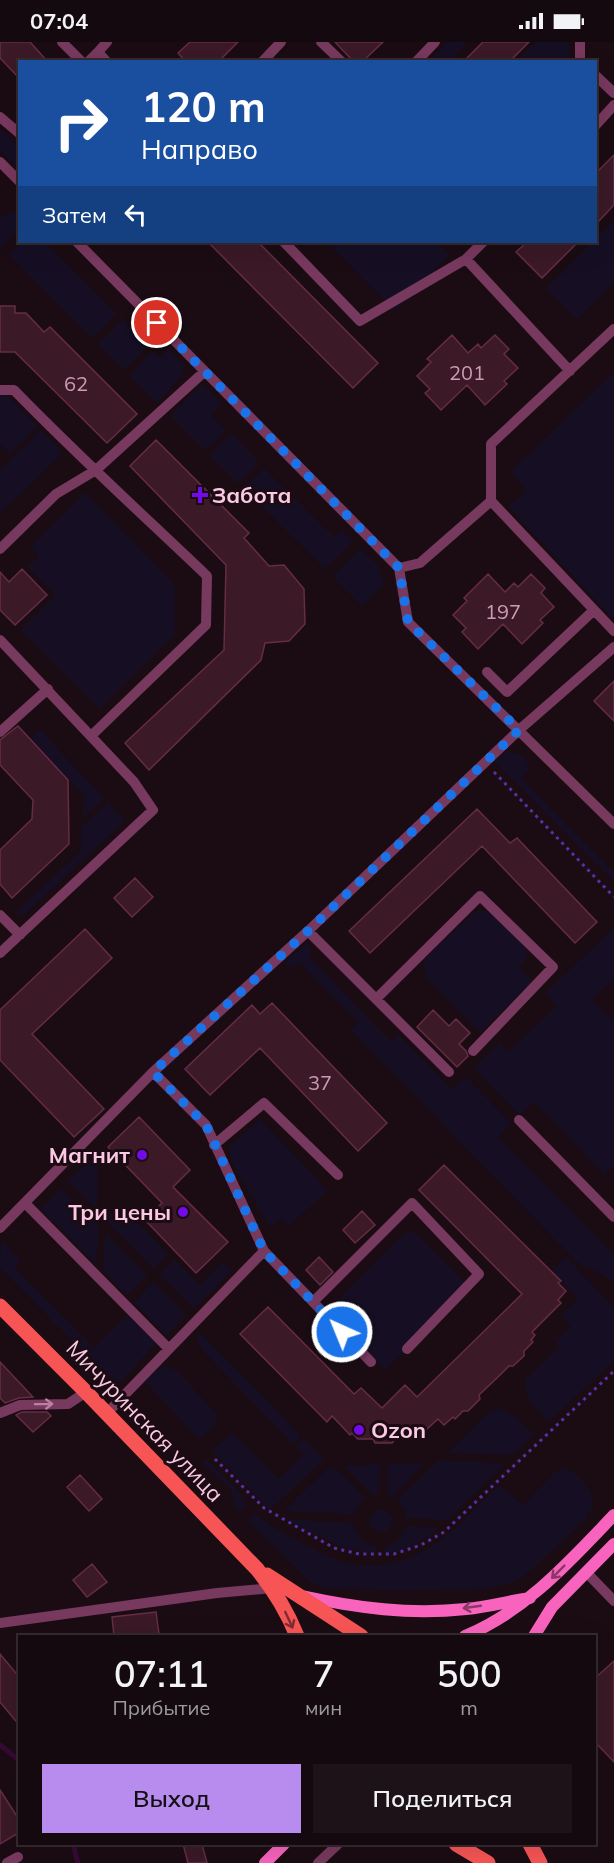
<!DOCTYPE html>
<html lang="ru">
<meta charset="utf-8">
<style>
:root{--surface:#14090e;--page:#1d1217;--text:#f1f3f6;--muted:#9d9a9e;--line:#332a2e;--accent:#b88bef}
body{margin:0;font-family:Mulish,sans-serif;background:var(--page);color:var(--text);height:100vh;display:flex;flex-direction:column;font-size:22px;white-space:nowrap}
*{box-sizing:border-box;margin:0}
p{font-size:20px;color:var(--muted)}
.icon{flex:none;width:33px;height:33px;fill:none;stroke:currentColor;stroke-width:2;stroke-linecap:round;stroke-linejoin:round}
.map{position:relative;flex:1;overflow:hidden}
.details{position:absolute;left:18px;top:1593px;width:578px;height:210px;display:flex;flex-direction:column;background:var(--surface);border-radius:0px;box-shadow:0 6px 24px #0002,0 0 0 2px var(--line)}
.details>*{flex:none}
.banner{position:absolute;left:18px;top:18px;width:579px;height:183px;border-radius:0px;box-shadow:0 6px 24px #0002,0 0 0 2px var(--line);background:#1a4fa0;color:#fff;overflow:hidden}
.pin{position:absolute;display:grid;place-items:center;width:51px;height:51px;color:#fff;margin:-26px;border:3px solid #fff;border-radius:50%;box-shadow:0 2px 6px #0007}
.me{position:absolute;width:66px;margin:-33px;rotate:316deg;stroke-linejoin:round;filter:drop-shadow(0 0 4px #0008)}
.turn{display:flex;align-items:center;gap:21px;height:126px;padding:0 24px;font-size:27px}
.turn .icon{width:78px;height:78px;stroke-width:2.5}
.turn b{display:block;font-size:42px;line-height:51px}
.then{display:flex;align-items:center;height:57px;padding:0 24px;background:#0003;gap:12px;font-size:22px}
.eta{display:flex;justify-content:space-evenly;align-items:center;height:102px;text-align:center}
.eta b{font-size:36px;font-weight:600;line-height:42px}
.cta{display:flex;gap:12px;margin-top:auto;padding:12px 24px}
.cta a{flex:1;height:69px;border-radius:0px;background:var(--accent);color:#111;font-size:24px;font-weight:600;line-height:69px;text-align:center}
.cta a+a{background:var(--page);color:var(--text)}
.status{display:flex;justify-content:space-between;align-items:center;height:42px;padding:0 30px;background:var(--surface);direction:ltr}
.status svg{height:16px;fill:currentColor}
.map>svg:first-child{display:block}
.green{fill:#160f24}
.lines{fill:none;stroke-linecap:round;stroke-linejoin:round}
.stream{stroke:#350a35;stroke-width:5}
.building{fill:#3b1927;stroke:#662c45;stroke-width:1.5}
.path{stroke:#5632a7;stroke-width:3;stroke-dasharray:3 4.5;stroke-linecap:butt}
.lane{stroke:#78395e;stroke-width:10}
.secondary{stroke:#f864bd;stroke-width:12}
.primary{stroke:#f75555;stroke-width:15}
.oneway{stroke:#ba80a0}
.oneway2{stroke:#8a3868}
.oneway3{stroke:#7e2d31}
.route{stroke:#1a73e8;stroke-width:10;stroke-dasharray:0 18}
.poi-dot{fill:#720be6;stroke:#1b0c13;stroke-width:2}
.labels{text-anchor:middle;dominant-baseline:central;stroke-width:6;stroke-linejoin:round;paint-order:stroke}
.number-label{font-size:20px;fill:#cc9cb4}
.poi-label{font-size:22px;font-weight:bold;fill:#fcc8e3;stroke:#1b0c13;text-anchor:start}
.street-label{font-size:22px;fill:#fcc8e3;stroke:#1b0c13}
</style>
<div class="status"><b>07:04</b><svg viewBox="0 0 49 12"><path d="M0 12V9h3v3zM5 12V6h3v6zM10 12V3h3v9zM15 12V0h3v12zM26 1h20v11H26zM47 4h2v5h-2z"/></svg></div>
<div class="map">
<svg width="614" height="1821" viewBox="0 0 614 1821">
<rect width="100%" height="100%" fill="#1b0c13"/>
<path class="green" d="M448 0H463L466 2 449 19H429Z
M536 0H569V18L516 19Z
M0 86 19 106V127L0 107Z
M19 168V188L0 207V175Z
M614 179V241L577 277 546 247Z
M22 200H44L116 272 92 296 9 213Z
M327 200H436L450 212 395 269Z
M123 278 148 304 124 328 98 302Z
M168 307 183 322V332L157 361 129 333 153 309 160 315Z
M614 330V575L612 576 508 464 526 449 511 429Z
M202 342 222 362 211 373 226 388 206 409 171 374Z
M0 353 8 354 37 384 10 411 0 402Z
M41 388 63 411 0 471V428Z
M231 392 259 420 238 441 210 413Z
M264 426 334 495 342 488 353 499 325 527 243 446Z
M85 451 175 543V592L100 667 21 588 56 553 28 525 39 513 30 505Z
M361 507 378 523 384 542 362 564 333 535Z
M40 688 104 756 83 776 84 753 30 696Z
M508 710C520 711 527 715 529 727L522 737 614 831V839L495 720 503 712Z
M108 761 125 779 25 872H20L17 869 80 810 82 784Z
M479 868 492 871 526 906 527 915 519 925 532 939 480 991 425 934 424 917 474 870Z
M614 886V937L592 957 614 980V1124L605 1133 534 1060 519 1073 474 1025 500 1001 509 1009 557 964 545 951Z
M306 901 311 906 310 916 391 1000 399 993 452 1047 466 1035 511 1081 498 1095 614 1213V1239L576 1219 351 988 358 980 299 920 291 927 285 921Z
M260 1077 328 1149 289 1183 282 1177 270 1185 231 1119 229 1105Z
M97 1111V1168L68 1139Z
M61 1147 99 1185 96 1222 41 1167Z
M120 1163 168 1212 154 1227 105 1178Z
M409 1189 416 1192 466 1242 463 1252 385 1328 330 1275 328 1268 403 1193Z
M105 1191 147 1233 127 1253 103 1229Z
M1 1198 20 1218 14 1225 94 1306 128 1273 156 1302 120 1340 112 1339 0 1226Z
M566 1215 614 1266V1319L549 1379C538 1367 521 1355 526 1337L560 1305 556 1299 571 1285 561 1274 578 1257 553 1228Z
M175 1218 200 1243 223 1220 232 1229 194 1266 160 1233Z
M153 1240 186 1273 166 1293 134 1260Z
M200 1290 301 1394 293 1402 203 1309C199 1302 196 1297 200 1290Z
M165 1324 176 1328 215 1370C221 1381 207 1390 199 1397L145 1339 155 1329Z
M500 1366 510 1371 534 1392 513 1413 448 1411 489 1370Z
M232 1391 278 1437 304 1413 296 1405 304 1397 324 1417 270 1468 212 1409Z
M205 1416 241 1451 247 1464 240 1470 234 1463 231 1448 204 1423 203 1419Z
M439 1418 505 1422 448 1478 407 1476 403 1465 397 1458Z
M425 1421 392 1455 387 1453 388 1422Z
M381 1422 379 1452 373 1453 344 1424Z
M328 1426 338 1428 365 1456 358 1463 354 1472 284 1469Z
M564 1426 572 1429 586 1443 593 1456 592 1466 583 1480 523 1535 511 1541 482 1547 393 1548 324 1546 310 1540 247 1478 255 1471C272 1486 290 1495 310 1505 320 1510 331 1517 343 1520 415 1538 453 1487 499 1443L523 1463 557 1428Z
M370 1479a11 11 0 1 1 22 0a11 11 0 1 1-22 0Z
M284 1477 353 1481C356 1494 363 1501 376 1505V1512L344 1506Z
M406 1484 439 1486C424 1500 404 1509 385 1512V1505L400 1497Z"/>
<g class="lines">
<path class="stream" d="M0 1703 20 1719
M73 1802 78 1821"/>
</g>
<path class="building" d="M0 0H30L48 20H20V37L0 16Z
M190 0H238L218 20H186L178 11Z
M335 0H383L362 20H354Z
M483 0H529L509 20H463Z
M614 113V163L596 182V131Z
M208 200H258L378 321 353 346Z
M527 200H578L542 236 516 210Z
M0 264H15V271H26L44 290 50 285 137 372 107 401 15 310H0Z
M452 293 468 311 478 302 481 306 495 293 509 307 504 312 518 326 504 339 507 342 485 363 467 343 441 368 425 351 430 347 417 334 431 320 427 317Z
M156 398 249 491 244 496 269 524 284 523 304 547 305 582 289 599 265 601 261 618 149 728 125 701 224 608 226 523 130 424Z
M22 527 47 553 15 583 0 568V530L9 540Z
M488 532 505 550 514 541 518 545 531 532 545 546 541 551 554 565 540 578 543 581 522 602 503 582 478 607 462 590 466 586 453 573 467 559 464 556Z
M614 639V679L594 659Z
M18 684 68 738 69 802 12 856 0 842V808L32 777 33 758 0 723V698Z
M477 767 510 801 517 796 597 880 575 901 482 804 370 911 349 889Z
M135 836 153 855 132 875 114 856Z
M85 887 112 916 32 992 104 1067 74 1095 0 1018V968Z
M272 961 387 1081 358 1109 260 1006 210 1053 185 1027 252 963 260 972Z
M433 968 449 984 456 977 470 991 459 1002 466 1009 468 1014 457 1025 417 985Z
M139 1075 190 1128 173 1145 228 1200 196 1231 145 1178 162 1161 108 1105Z
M444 1123 561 1239 558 1241 566 1249 558 1258 561 1261 532 1290 535 1293 531 1298 533 1300 524 1309V1314L513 1324H509L500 1333 479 1353 480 1357 468 1369H463L455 1377 453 1375 444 1383 438 1377 416 1397H395L392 1401H375L373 1397H358L352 1391 350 1393 332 1374 327 1380 240 1292 268 1265 354 1352 361 1346 382 1366 405 1343 417 1355 522 1252 419 1148Z
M362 1169 375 1183 355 1201 343 1188Z
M319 1215 333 1230 320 1243 306 1228Z
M0 1320 33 1355 19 1356 5 1361 0 1356Z
M22 1370H47L51 1374 33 1390 16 1373Z
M80 1433 102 1457 89 1469 67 1445Z
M92 1522 107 1540 87 1555 73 1538Z
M156 1570 159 1592 114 1594 112 1575Z
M0 1612 20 1636V1684L0 1660Z
M614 1619V1720L594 1699V1637Z
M0 1748 20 1779V1790L0 1802Z
M183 1802H202L207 1821H188Z"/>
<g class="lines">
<path class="path" d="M494 730 614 855
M215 1417 264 1466 334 1506 359 1512H394L421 1503 444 1490 614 1329"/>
<path class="lane" d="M62 0 82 20
M321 0 342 20
M580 0V20
M98 10 107 0
M88 20 98 10 107 20
M262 20 281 0
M416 20 435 0
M596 34 614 51
M0 75 20 92
M596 83 614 63
M0 120 20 140
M77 200 399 526 408 580 614 782
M284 200 360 279 466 217 570 329
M466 217 483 200
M0 348H14C76 412 142 472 207 534L206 583 92 693
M491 459V402L614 287
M0 507 56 452 96 428 204 330
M399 526 420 521 491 459 614 589
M0 598 134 740 153 768 0 911
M487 630 507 650 594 568
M0 690 48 647
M0 873 20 893
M308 889 376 957 480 854 553 925 473 1009
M376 957 449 1030
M153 1030 206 1083 264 1209
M519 1078 614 1175
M214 1103 264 1061 338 1133
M25 1161 169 1307
M0 1186 153 1030 308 889 519 688 614 605
M313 1260 412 1161 479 1232 407 1307
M0 1371 20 1363 68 1362 86 1350
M106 1372 264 1209 371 1320
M586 1530 614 1559
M0 1581 217 1551 273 1546
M7 1821 18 1815
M318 1821 338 1802"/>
<path class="secondary" d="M302 1554C357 1566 410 1573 466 1567 488 1565 509 1559 530 1556
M465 1594C526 1569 570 1519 614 1473
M534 1594 552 1565 614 1502
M265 1821 284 1802"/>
<path class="primary" d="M0 1264 86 1350 257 1527C274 1548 287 1569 297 1594
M267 1533 361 1594
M456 1802 488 1821
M530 1802 540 1821"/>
</g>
<defs><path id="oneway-shaft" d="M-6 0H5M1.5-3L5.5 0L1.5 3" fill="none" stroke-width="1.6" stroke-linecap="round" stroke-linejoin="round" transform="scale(1.5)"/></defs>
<use class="oneway" href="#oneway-shaft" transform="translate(44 1362) rotate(-1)"/>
<g class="oneway2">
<use href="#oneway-shaft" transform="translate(558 1530) rotate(135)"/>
<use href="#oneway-shaft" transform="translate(472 1565) rotate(172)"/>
</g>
<use class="oneway3" href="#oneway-shaft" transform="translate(289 1578) rotate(65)"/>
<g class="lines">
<path class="route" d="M157 281 399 526 408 580 519 688 308 889 153 1030 206 1083 264 1209 342 1290"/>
</g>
<g class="poi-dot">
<path d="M197 444h6v6h6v6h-6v6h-6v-6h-6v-6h6z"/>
<circle cx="142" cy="1113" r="6"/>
<circle cx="183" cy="1170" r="6"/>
<circle cx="359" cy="1388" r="6"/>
</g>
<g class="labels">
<g class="number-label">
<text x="467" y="330">201</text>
<text x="76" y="341">62</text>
<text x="503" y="569">197</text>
<text x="320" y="1040">37</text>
</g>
<g class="poi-label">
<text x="212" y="453">Забота</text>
<text x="130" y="1113" text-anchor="end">Магнит</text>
<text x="171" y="1170" text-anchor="end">Три цены</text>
<text x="371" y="1388">Ozon</text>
</g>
<g class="street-label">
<text transform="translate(145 1379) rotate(46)">Мичуринская улица</text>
</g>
</g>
</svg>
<div class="pin" style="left:157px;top:281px;background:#d93025"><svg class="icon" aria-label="arrive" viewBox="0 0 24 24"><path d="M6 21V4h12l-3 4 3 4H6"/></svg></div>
<svg class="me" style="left:342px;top:1290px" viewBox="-20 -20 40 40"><circle r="17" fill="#1a73e8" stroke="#fff" stroke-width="3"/><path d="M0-11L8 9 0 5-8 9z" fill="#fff"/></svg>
<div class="banner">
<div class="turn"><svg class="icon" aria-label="right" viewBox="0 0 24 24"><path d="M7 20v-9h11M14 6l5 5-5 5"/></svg><div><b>120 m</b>Направо</div></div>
<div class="then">Затем<svg class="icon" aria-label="left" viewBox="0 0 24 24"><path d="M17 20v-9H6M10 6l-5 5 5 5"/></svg></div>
</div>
<section class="details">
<div class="eta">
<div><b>07:11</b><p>Прибытие</p></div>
<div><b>7</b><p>мин</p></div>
<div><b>500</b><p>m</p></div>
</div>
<div class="cta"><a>Выход</a><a>Поделиться</a></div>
</section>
</div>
